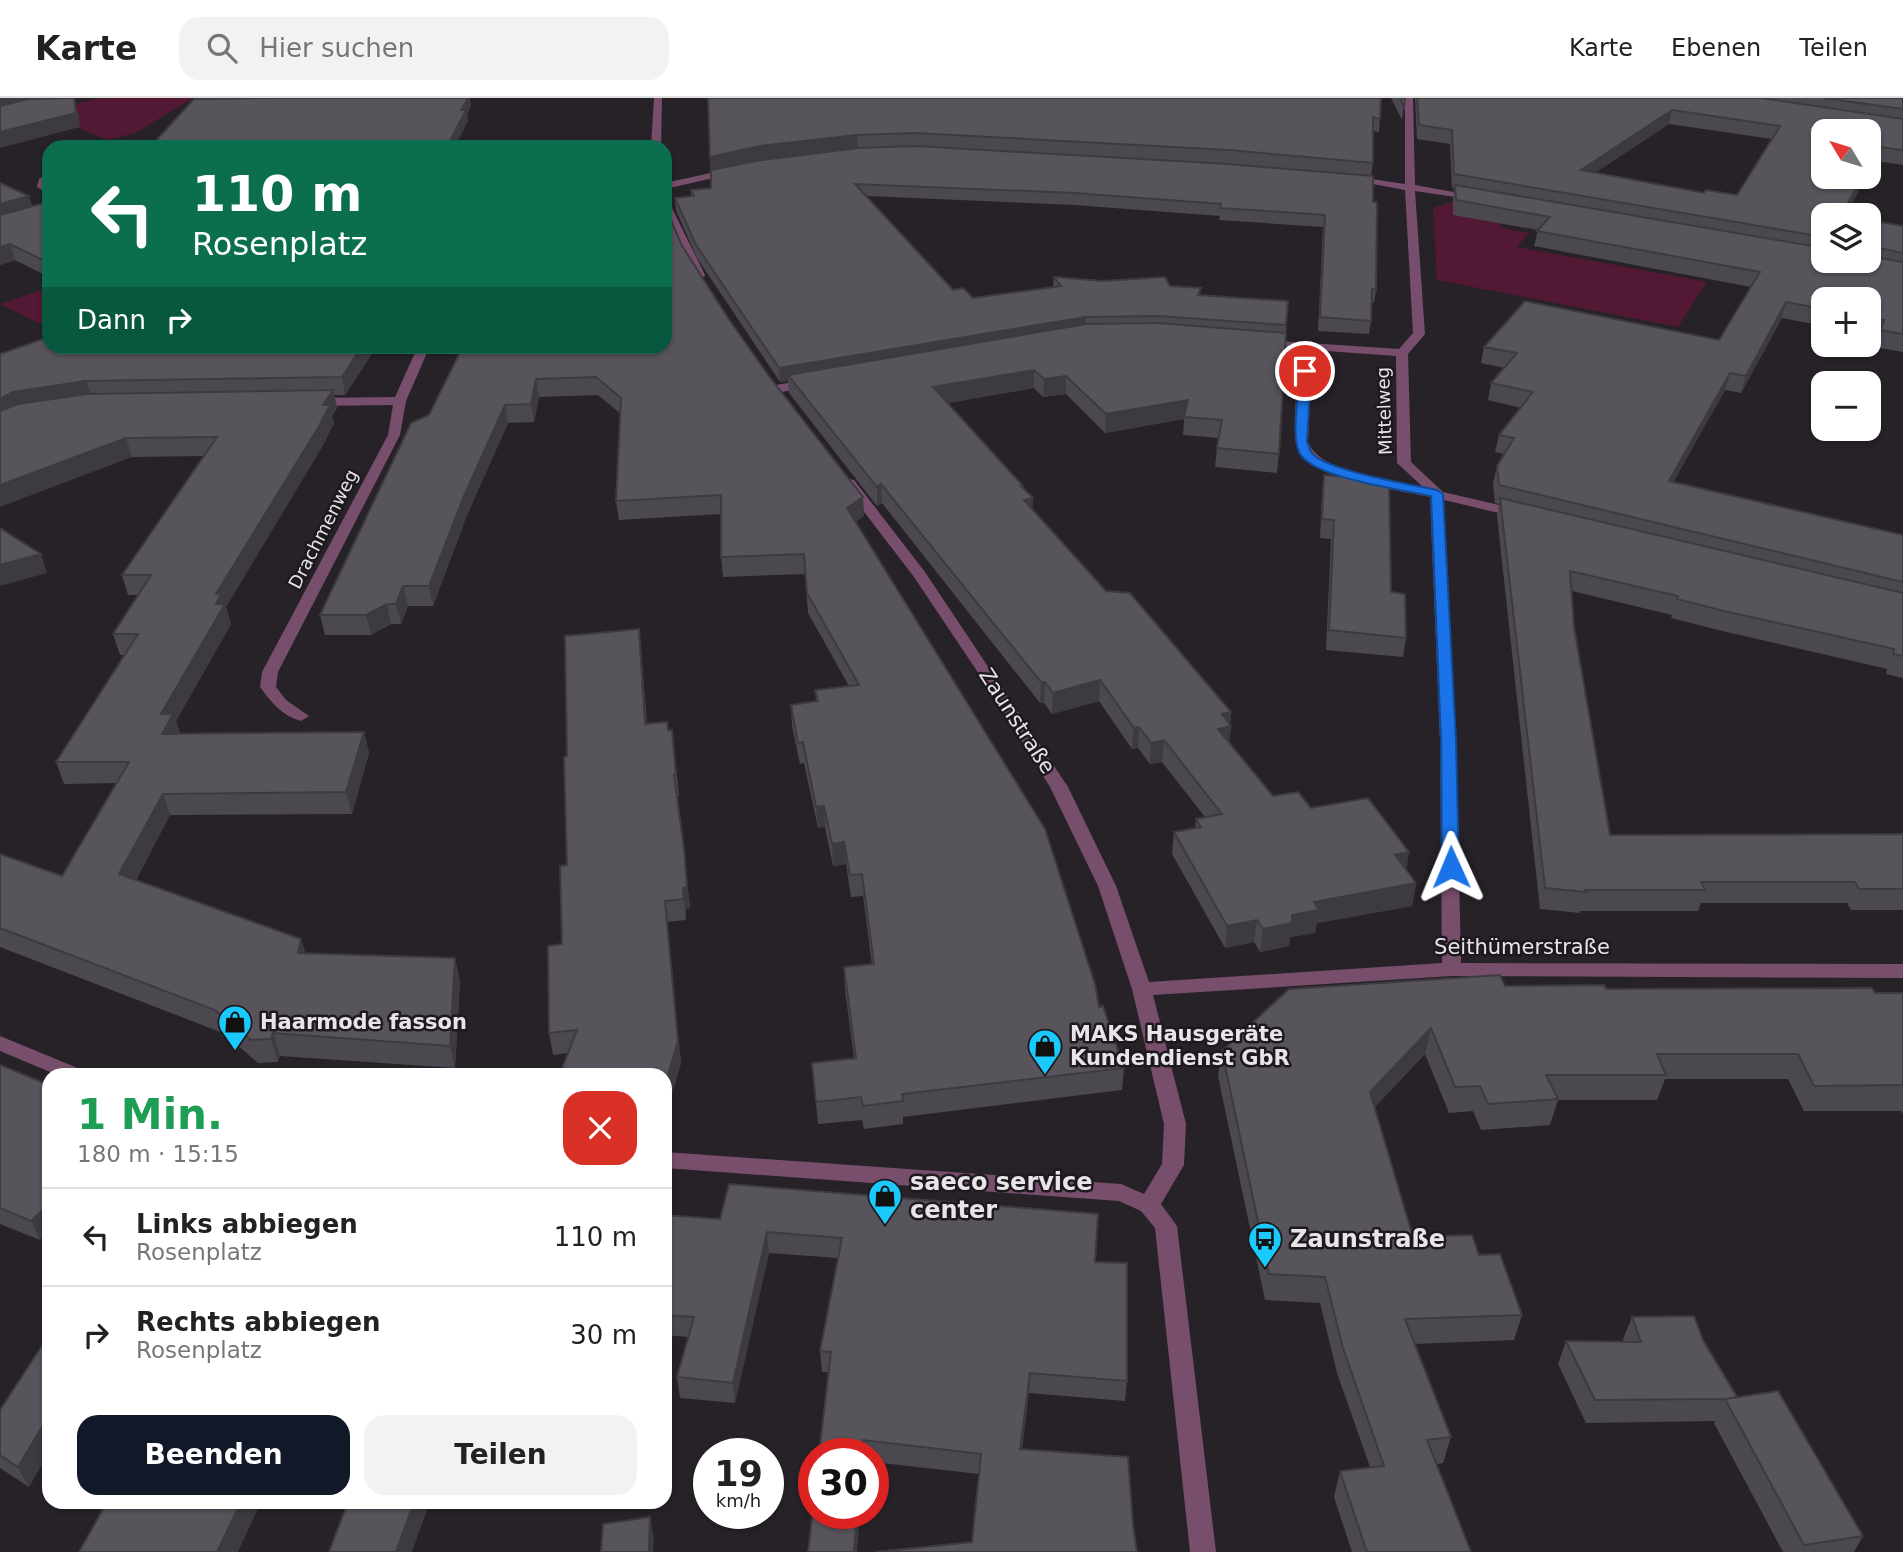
<!DOCTYPE html>
<html lang="de">
<meta charset="utf-8">
<style>
:root{--surface:#fff;--page:#f2f2f2;--text:#222;--muted:#767676;--line:#e0e0e0;--accent:#111827}
body{margin:0;font-family:"DejaVu Sans",sans-serif;background:var(--page);color:var(--text);height:100vh;display:flex;flex-direction:column;font-size:26px;white-space:nowrap}
*{box-sizing:border-box;margin:0}
p{font-size:23px;color:var(--muted)}
.icon{flex:none;width:38px;height:38px;fill:none;stroke:currentColor;stroke-width:2;stroke-linecap:round;stroke-linejoin:round}
.map{position:relative;flex:1;overflow:hidden}
.details{position:absolute;left:42px;top:970px;width:630px;height:441px;display:flex;flex-direction:column;background:var(--surface);border-radius:21px;box-shadow:0 2px 5px #0004}
.details>*{flex:none}
.top-card{position:absolute;left:42px;top:42px;width:630px;height:214px;border-radius:21px;box-shadow:0 2px 5px #0004;background:#0b6e4f;color:#fff;overflow:hidden}
.needle{width:46px;rotate:308deg}
.controls{position:absolute;left:1811px;top:21px;display:grid;gap:14px}
.controls a{display:grid;place-items:center;width:70px;height:70px;border-radius:14px;background:var(--surface);box-shadow:0 2px 5px #0004;font-size:35px}
.speed{position:absolute;left:693px;top:1340px;display:flex;gap:14px;font-size:35px;font-weight:700;text-align:center}
.speed>*{display:grid;place-content:center;width:91px;height:91px;border-radius:50%;background:var(--surface);box-shadow:0 2px 5px #0004;line-height:1}
.speed small{font-size:18px;font-weight:400}
.speed .limit{border:10px solid #d22;background:#fff;color:#111}
.pin{position:absolute;display:grid;place-items:center;width:60px;height:60px;color:#fff;margin:-30px;border:4px solid #fff;border-radius:50%;box-shadow:0 2px 7px #0007}
.me{position:absolute;width:77px;margin:-38px;rotate:359deg;stroke-linejoin:round;filter:drop-shadow(0 0 5px #0008)}
.turn{display:flex;align-items:center;gap:24px;height:147px;padding:0 35px;font-size:32px}
.turn .icon{width:91px;height:91px;stroke-width:2.5}
.turn b{display:block;font-size:49px;line-height:60px}
.then{display:flex;align-items:center;height:66px;padding:0 35px;background:#0003;gap:14px;font-size:26px}
.round{display:grid;place-items:center;flex:none;width:74px;height:74px;border-radius:21px;background:var(--page)}
.overview{display:flex;align-items:center;justify-content:space-between;height:119px;padding:0 35px}
h1{font-size:42px;font-weight:800;line-height:52px;color:#1e9e55}
.action{display:flex;gap:14px;margin-top:auto;padding:14px 35px}
.action a{flex:1;height:80px;border-radius:21px;background:var(--accent);color:#fff;font-size:28px;font-weight:800;line-height:80px;text-align:center}
.action a+a{background:var(--page);color:var(--text)}
ul{padding:0;list-style:none}
li{display:flex;align-items:center;gap:21px;height:98px;padding:0 35px;border-top:2px solid var(--line)}
li div{flex:1}
li b{display:block;font-size:26px}
li em{font-style:normal}
header{display:flex;align-items:center;gap:42px;box-sizing:border-box;height:98px;padding:0 35px;background:var(--surface);border-bottom:2px solid var(--line)}
header strong{font-size:33px}
nav{display:flex;gap:38px;margin-inline-start:auto;font-size:24px}
.search{width:490px;height:63px;background:var(--page);display:flex;align-items:center;gap:18px;box-sizing:border-box;padding:0 24px;border-radius:21px;color:var(--muted);font-size:26px}
.map>svg:first-child{display:block}
.green{fill:#531833}
.lines{fill:none;stroke-linecap:round;stroke-linejoin:round}
.minor{fill:#784e6d;fill-rule:evenodd}
.wall{fill:#4b484f;fill-rule:evenodd}
.shaded-wall{fill:#3d3b40}
.building{fill:#57545c;stroke:#3d3b40;stroke-width:2;fill-rule:evenodd}
.route{fill:#1a73e8;stroke:#114b97;stroke-width:2}
.labels{text-anchor:middle;dominant-baseline:central;stroke-width:5;stroke-linejoin:round;paint-order:stroke}
.far-street-label{font-size:18px;fill:#e8e5e9;stroke:#1d191e}
.street-label{font-size:21px;fill:#e8e5e9;stroke:#1d191e}
.poi-label{font-size:21px;font-weight:bold;fill:#e8e5e9;stroke:#1d191e;text-anchor:start}
.near-poi-label{font-size:24px;font-weight:bold;fill:#e8e5e9;stroke:#1d191e;text-anchor:start}
</style>
<header>
<strong>Karte</strong>
<div class="search"><svg class="icon" aria-label="search" viewBox="0 0 24 24"><circle cx="10" cy="10" r="6"/><path d="M15 15l6 6"/></svg>Hier suchen</div>
<nav><a>Karte</a><a>Ebenen</a><a>Teilen</a></nav>
</header>
<div class="map">
<svg width="1903" height="1454" viewBox="0 0 1903 1454">
<rect width="100%" height="100%" fill="#272228"/>
<path class="green" d="M99 0H193L137 34 108 42 41 15Z
M1455 103 1513 113 1499 129 1529 135 1517 149 1707 184 1678 229 1437 182 1433 110Z
M49 190V230L0 206Z"/>
<g class="lines">
<path class="minor" d="M654 0H662L661 49H651Z
M1405 0H1413L1415 87 1481 99 1476 102 1415 93 1425 236 1408 256 1411 364 1443 394 1525 413 1527 416 1520 420 1444 402 1456 642 1461 865 1903 866V880L1452 878 1153 897 1186 1026 1184 1067 1161 1106 1177 1128 1216 1454H1190L1155 1130 1141 1113 1119 1103 665 1070V1054L1121 1086 1144 1096 1162 1066 1164 1026 1132 891 1098 788 1050 689 991 594 914 479 842 385 849 381 854 382 925 474 1068 689 1116 788 1149 884 1442 865 1440 642 1430 399C1400 392 1300 380 1296 344 1292 318 1299 278 1300 251L1261 248 1255 245 1261 242 1399 251 1413 235 1405 92 1346 81 1351 78 1405 86ZM1312 252 1396 258 1397 365 1423 389C1393 382 1319 375 1308 344Z
M733 70 738 73 736 75 665 91V85Z
M44 78 49 81V96L37 89 39 81Z
M665 103 670 106 705 177 704 179 695 177 665 116Z
M418 248H430L406 303 400 337 278 574 276 589 286 602 309 618 301 623C282 618 271 604 260 589L262 574 388 337 393 307 312 308 306 304 312 300 395 299Z
M811 281 817 285 815 288 776 295 770 291 776 287Z
M0 938 80 971 83 976H55L0 953Z"/>
</g>
<path class="wall" d="M708 0H1381L1379 34 1373 33V65L1371 78 1376 192 1374 205 1372 204 1371 223 1369 236 1318 233 1323 129 1219 122 1220 118 1074 107 866 98 953 192 973 200 1053 189 1054 179 1201 190 1200 197 1288 203 1279 356 1277 375 1215 369 1218 340 1183 337 1184 321 1105 335 1066 296 1043 299 1034 290 948 305 1023 388V391L1033 400 1032 411 1106 493 1231 614 1230 626 1231 628 1229 645 1273 698 1311 710 1409 754 1406 772 1416 785 1412 808 1317 825 1315 835 1290 839 1289 848 1260 854 1254 844 1225 850 1172 756 1174 734 1195 730 1196 721 1205 719 1162 664 1150 666 1138 650 1132 651 1099 603 1052 616 1044 605H1040L882 405 877 408 789 295 788 283 780 284 697 160 676 112 675 100 691 99V92L711 90Z
M1391 0H1405L1402 22Z
M1415 0H1903V67L1876 63 1845 117H1824V163H1869V122L1903 128V254L1874 249 1878 238 1869 237V201H1824V228L1782 220 1741 295 1725 292 1673 384 1903 437V580L1886 576 1887 571 1718 532 1671 520 1672 517 1572 493 1574 529 1610 737 1903 736V812H1851L1847 805H1701L1698 813H1580V815L1540 811 1497 418 1499 406 1495 405 1493 386 1497 368 1504 356 1495 354 1499 337 1521 310 1488 302 1491 285 1504 270 1481 265 1484 249 1719 242 1751 189 1534 148 1538 132 1453 117V101L1454 90H1452L1450 46 1417 41ZM1669 26 1772 41 1737 97 1704 95 1596 74Z
M0 85 32 108 49 107V179L15 162 0 167Z
M681 146 728 220 864 418 855 424 1099 909 1124 970 1122 992 903 1019V1026L864 1031 862 1022 818 1026 812 965 854 960 845 892 844 869 872 867 863 798 851 799 846 766 833 768 825 729 818 730 804 665 800 666 792 628 791 607 816 603 815 592 849 588 808 515 805 476 723 479 721 459V416L619 422 616 403 621 316 598 297 539 299 534 324 508 325 467 417 433 508H408L401 526H391L371 537H325L320 517 429 317 460 255 459 248H665Z
M49 239 377 248 345 297H334L337 310 332 318 334 325 322 349 226 509 231 526 176 623 180 635 364 634 369 655 352 716 170 717 136 782 301 841 305 855 455 860 460 883 455 970 280 958 278 964 258 965 223 935 0 849V756L62 778 117 685 64 686 56 664 125 557H120L113 536 138 497H128L122 477 204 358 132 359Z
M1324 377 1391 494 1406 540 1403 559 1326 552 1331 441 1320 440 1322 395Z
M641 551 647 626 667 624 668 632H672L679 698H677L690 810 686 811V822L667 824 681 965 666 1016H665V976L568 955 553 957 549 935 562 846 567 767V658Z
M1505 888 1606 891 1903 895V1017L1901 1013H1804L1788 981H1665L1657 1002H1558L1550 1027 1481 1032 1473 1013 1449 1015 1425 956 1374 1010 1413 1139 1479 1157 1522 1217 1514 1242 1414 1246 1451 1339 1443 1365 1437 1366 1471 1454H1352L1334 1399 1340 1373 1370 1369 1337 1275 1320 1205 1265 1202 1218 978 1222 953Z
M0 967 40 1142 0 1126Z
M665 1117 1095 1164 1127 1283 1125 1303 1029 1295 972 1444 979 1376 873 1364V1356H819L829 1274H822L820 1253 838 1160 769 1155 735 1305 680 1300 677 1279 688 1239 665 1237Z
M1632 1219 1703 1242 1737 1299 1863 1438 1854 1454H1783L1714 1325 1715 1323 1586 1325 1558 1266 1566 1243 1624 1244 1623 1241Z
M0 1312 29 1389 0 1370Z"/>
<path class="shaded-wall" d="M0 0H28L17 4 0 12Z
M74 0 78 14 80 29 0 50V34Z
M468 0H470L471 8 467 17 468 23 455 49H447L461 12Z
M1672 12 1669 26 1578 86 1581 72Z
M857 37 858 50 711 73 710 59 760 48Z
M1880 49 1876 63 1869 75V69Z
M1863 79H1867L1845 117H1841Z
M29 98 34 114 0 123V106Z
M10 146 15 162 0 167V149Z
M1786 204 1782 220 1741 295 1746 278Z
M1086 219 1085 232 788 277V283L780 284 779 270Z
M362 248H377L345 297 342 279Z
M1034 272V290L933 307V289Z
M1730 275 1725 292 1664 401 1669 383Z
M1066 278V296L1043 299 1044 281Z
M536 281 539 299 534 324 531 306Z
M86 283 92 300 0 322V301L13 294Z
M333 292 337 310 332 318 334 325 322 349 226 509 231 526 176 623 180 637 162 636 161 616 216 496 323 307Z
M1188 302 1184 321 1105 335 1106 316Z
M505 307 508 325 467 417 433 508 429 488 464 398Z
M126 340 132 359 0 409V387Z
M881 386 882 405 877 408V389Z
M863 399 864 418 848 429 847 410Z
M1033 400 1032 420 1024 402Z
M41 456 47 475 0 488V467Z
M403 488 408 508 401 526 396 506Z
M387 506 391 526 371 537 366 517Z
M639 531 641 551 648 646 645 626Z
M1100 582 1099 603 1052 616 1053 595Z
M1041 584H1045L1044 605H1040Z
M1231 614 1230 628H1231L1229 649 1218 631 1222 616Z
M1139 629 1138 650 1132 651 1134 630Z
M364 634 369 655 352 716 346 694Z
M1164 642 1162 664 1150 666 1151 645Z
M163 696 170 717 127 798 119 776Z
M824 708 825 729 818 730 816 709Z
M844 744 846 766 833 768 832 746Z
M684 750 690 810 686 811V822L683 790Z
M1409 754 1405 777 1395 757Z
M1416 785 1412 808 1317 825 1315 835 1290 839 1289 848 1260 854 1263 831 1292 817 1314 804Z
M665 803 681 965 666 1016 665 1008Z
M1257 822 1254 844 1225 850 1227 828Z
M301 841 308 863 298 855Z
M455 860 460 883 455 970 450 948Z
M1431 930 1425 956 1364 1020 1370 994Z
M273 935 280 958 278 964 271 941Z
M49 1106V1134L40 1142 31 1123Z
M767 1134 769 1155 735 1305 733 1285Z
M1030 1275 1029 1295 1020 1371V1351Z
M49 1317V1355L29 1389 18 1369Z
M241 1404H261L238 1454H217Z
M414 1404H430L412 1454H396Z
M857 1416H860L857 1454H854Z
M650 1419 654 1440 653 1454H649Z"/>
<path class="building" d="M74 0 76 15 0 34V8L28 1Z
M282 0H468L461 12H466L447 49H150L194 1Z
M708 0H1381L1380 21 1373 19V65L1229 52 916 35 857 37 760 48 710 59Z
M1400 0H1405L1404 9Z
M1417 0H1761L1903 21V52L1880 49 1869 69V33H1824V79H1863L1841 117H1824V139L1454 76 1452 32 1419 27ZM1672 12 1780 28 1737 97 1706 92 1704 95 1581 72Z
M1824 0H1903V11Z
M916 48 1228 66 1373 78V104H1377L1376 192 1372 191 1371 223 1320 219 1325 117 1220 110 1221 106 1075 95 855 86 953 192 963 190 973 200 1061 188 1054 179 1103 183 1165 179 1170 188 1201 190 1198 197 1288 203 1286 227 1158 218 1086 219 779 270 696 147 675 100 694 98 691 92 711 90V72L761 62 858 50Z
M0 85 29 98 0 106Z
M1455 87 1824 150V163H1869V158L1903 164V236L1880 232 1884 222 1869 220V201H1824V211L1786 204 1746 278 1730 275 1669 383 1903 437V484L1499 387 1497 368 1514 340 1499 337 1533 294 1491 285 1517 255 1484 249 1525 203 1719 242 1760 174 1537 133 1550 119 1456 102Z
M44 105 49 107V165L10 146 0 149V117Z
M665 108 681 146 728 220 769 278 863 399 847 410 1045 731 1095 886 1099 909 1103 908 1124 970 902 996 903 1003 863 1008 861 999 816 1004 812 965 856 960 844 869 874 866 862 776 850 777 844 744 832 746 824 708 816 709 803 644 798 645 791 607 818 603 815 592 859 587 807 495 804 456 721 459V397L616 403 621 300 596 279 536 281 531 306 505 307 464 398 429 488H403L396 506H387L366 517H320L411 325 429 317 463 248H665Z
M1869 122 1903 128V155L1869 148Z
M1158 225 1286 235 1279 356 1217 350 1222 322 1184 319 1188 302 1106 316 1066 278 1044 281 1034 272 933 289 1023 388H1021L1033 400 1024 402 1106 493 1130 495 1231 614 1222 616 1231 628 1218 631 1273 698 1298 694 1311 710 1368 700 1409 754 1395 757 1416 785 1314 804 1319 812 1292 817V825L1263 831 1257 822 1227 828 1174 734 1201 729 1196 721 1222 716 1164 642 1151 645 1139 629 1134 630 1100 582 1053 595 1045 584H1041L881 386 877 389 788 277 1086 226Z
M49 239V248H362L342 279 86 283 13 294 0 301V256Z
M333 292 323 307H330L318 330 216 496H221L216 506H225L161 616H173L162 636 364 634 346 694 163 696 119 776 301 841 298 855 455 860 450 948 273 935 271 941 251 942 215 912 0 830V756L62 778 129 664H56L138 536H113L151 477H122L217 339 126 340 0 387V313L18 306 87 296Z
M1324 377 1389 383 1391 494 1405 496 1406 540 1329 532 1334 422 1322 421Z
M1500 400 1903 495V558L1893 556 1894 551 1724 513 1677 501 1678 498 1570 473 1574 529 1610 737 1903 736V791H1859L1855 784H1701L1705 792H1585L1586 794 1545 790Z
M0 430 41 456 0 467Z
M639 531 645 626 667 624 668 632H672L676 677H674L684 750 687 789 683 790 684 801 665 803 678 943 665 987V976H560L577 932 549 935 548 848 562 846 560 768 567 767 564 659 567 658 565 538Z
M1500 877 1505 888 1604 887 1606 891 1872 890 1875 895H1903V987L1814 988 1798 956H1657L1666 977H1546L1558 1001 1488 1006 1480 988 1455 989 1431 930 1370 994 1413 1139 1472 1137 1479 1157 1500 1156 1522 1217 1405 1221 1451 1339 1427 1342 1471 1454H1367L1340 1373 1384 1368 1343 1250 1325 1179 1269 1176 1222 953 1289 891Z
M0 967 49 987V1106L31 1123 0 1110Z
M729 1086 1098 1116 1095 1164 1127 1165V1283L1030 1275 1020 1351 1128 1359 1133 1427 1137 1454H876L972 1444 981 1356 863 1342 862 1356H819L831 1254 820 1253 842 1140 767 1134 733 1285 677 1279 694 1219 665 1217V1117L720 1121Z
M1694 1218 1703 1242 1737 1299 1725 1301 1595 1302 1566 1243 1641 1244 1632 1219Z
M49 1237V1317L18 1369 0 1357V1312Z
M1778 1293 1863 1438 1804 1447 1725 1301Z
M107 1404H241L217 1454H79Z
M348 1404H414L396 1454H329Z
M814 1404V1416H857L854 1454H808Z
M650 1419 649 1454H601L603 1426Z"/>
<path class="route" d="M1305 269 1311 273 1307 344C1309 347 1309 351 1311 354 1322 372 1414 387 1437 392L1443 396 1456 642 1459 769 1456 773 1451 774 1442 769 1441 642 1431 398C1404 392 1310 380 1299 354 1291 336 1299 294 1300 273Z"/>
<defs>
<g id="shop-pin" transform="scale(1.75)"><path d="M0 17L-7.5 6A9.5 9.5 0 1 1 7.5 6Z" fill="#1bcafc" stroke="#1d191e"/><path d="M-5-2.5h2.3a2.7 3.5 0 0 1 5.4 0H5L5.5 6h-11ZM-1.5-2.5h3a1.5 2.3 0 0 0-3 0Z" fill="#111"/></g>
<g id="bus-pin" transform="scale(1.75)"><path d="M0 17L-7.5 6A9.5 9.5 0 1 1 7.5 6Z" fill="#1bcafc" stroke="#1d191e"/><path d="M-5-6H5V4H4V6H2V4H-2V6H-4V4H-5ZM-3.5-4V0h7V-4ZM-3.5 1.2v1.5H-2V1.2ZM2 1.2v1.5H3.5V1.2Z" fill="#111"/></g>
</defs>
<g fill-rule="evenodd">
<use href="#shop-pin" x="235" y="924"/>
<use href="#shop-pin" x="1045" y="948"/>
<use href="#shop-pin" x="885" y="1098"/>
<use href="#bus-pin" x="1265" y="1141"/>
</g>
<g class="labels">
<g class="far-street-label">
<text transform="translate(1384 313) rotate(-92)">Mittelweg</text>
<text transform="translate(323 431) rotate(-63)">Drachmenweg</text>
</g>
<g class="street-label">
<text transform="translate(1017 623) rotate(57)">Zaunstraße</text>
<text x="1522" y="849">Seithümerstraße</text>
</g>
<g class="poi-label">
<text x="260" y="924">Haarmode fasson</text>
<text x="1070" y="936">MAKS Hausgeräte<tspan x="1070" dy="24">Kundendienst GbR</tspan></text>
</g>
<g class="near-poi-label">
<text x="910" y="1084">saeco service<tspan x="910" dy="28">center</tspan></text>
<text x="1290" y="1141">Zaunstraße</text>
</g>
</g>
</svg>
<div class="controls">
<a><svg class="needle" viewBox="-14 -14 28 28"><path d="M0-13l5 13h-10z" fill="#e53935"/><path d="M0 13l5-13h-10z" fill="#767676"/></svg></a>
<a><svg class="icon" aria-label="layers" viewBox="0 0 24 24"><path d="M12 4l9 5-9 5-9-5zM3 14l9 5 9-5"/></svg></a>
<a>+</a>
<a>−</a>
</div>
<div class="speed"><div>19<small>km/h</small></div><div class="limit">30</div></div>
<div class="pin" style="left:1305px;top:273px;background:#d93025"><svg class="icon" aria-label="arrive" viewBox="0 0 24 24"><path d="M6 21V4h12l-3 4 3 4H6"/></svg></div>
<svg class="me" style="left:1451px;top:769px" viewBox="-20 -20 40 40"><path d="M0-17L14 15 0 8-14 15z" fill="#1a73e8" stroke="#fff" stroke-width="4"/></svg>
<div class="top-card">
<div class="turn"><svg class="icon" aria-label="left" viewBox="0 0 24 24"><path d="M17 20v-9H6M10 6l-5 5 5 5"/></svg><div><b>110 m</b>Rosenplatz</div></div>
<div class="then">Dann<svg class="icon" aria-label="right" viewBox="0 0 24 24"><path d="M7 20v-9h11M14 6l5 5-5 5"/></svg></div>
</div>
<section class="details">
<div class="overview"><div><h1>1 Min.</h1><p>180 m · 15:15</p></div><a class="round" style="background:#d93025;color:#fff"><svg class="icon" aria-label="close" viewBox="0 0 24 24"><path d="M6 6l12 12M18 6L6 18"/></svg></a></div>
<ul>
<li><svg class="icon" aria-label="left" viewBox="0 0 24 24"><path d="M17 20v-9H6M10 6l-5 5 5 5"/></svg><div><b>Links abbiegen</b><p>Rosenplatz</p></div><em>110 m</em></li>
<li><svg class="icon" aria-label="right" viewBox="0 0 24 24"><path d="M7 20v-9h11M14 6l5 5-5 5"/></svg><div><b>Rechts abbiegen</b><p>Rosenplatz</p></div><em>30 m</em></li>
</ul>
<div class="action"><a>Beenden</a><a>Teilen</a></div>
</section>
</div>
